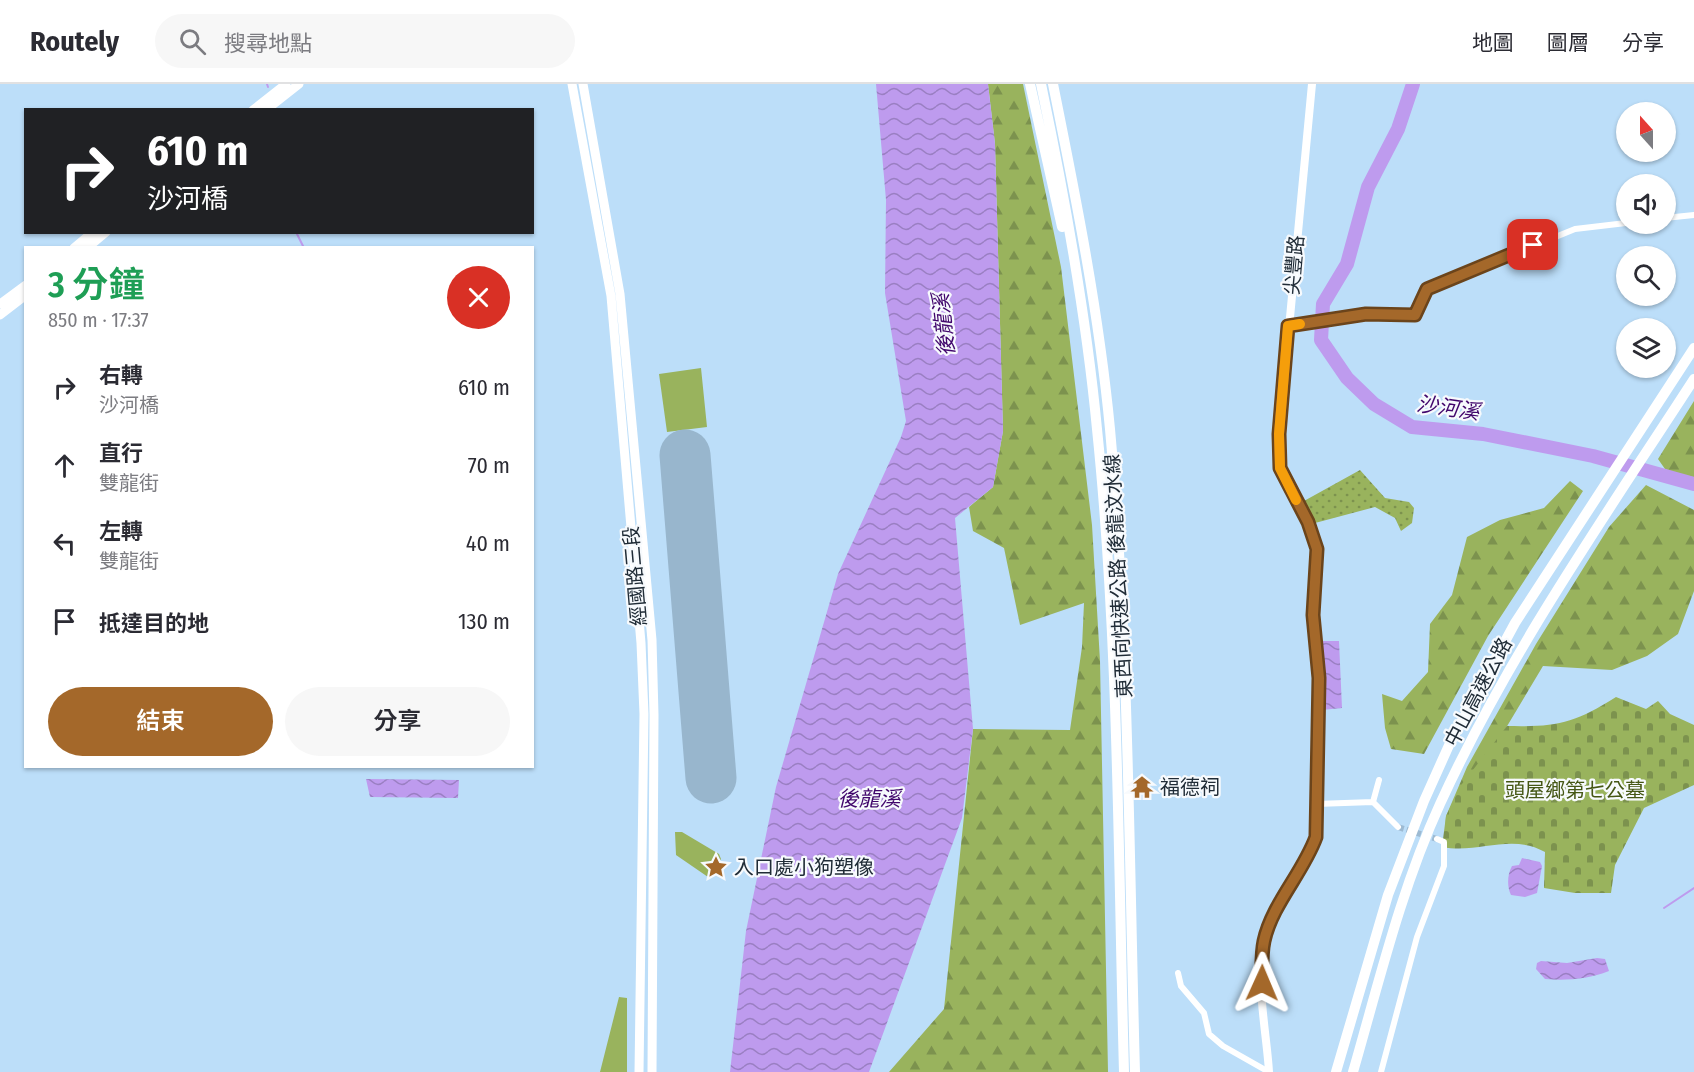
<!DOCTYPE html>
<html lang="zh-TW">
<meta charset="utf-8">
<style>
:root{--surface:#fff;--page:#f7f7f7;--text:#2b2b33;--muted:#7c7c81;--line:#e1e1e2;--accent:#a4682a}
body{margin:0;font-family:"Fira Sans Condensed","Noto Sans TC",sans-serif;background:var(--page);color:var(--text);height:100vh;display:flex;flex-direction:column;font-size:22px;white-space:nowrap}
*{box-sizing:border-box;margin:0}
p{font-size:20px;color:var(--muted)}
.icon{flex:none;width:33px;height:33px;fill:none;stroke:currentColor;stroke-width:2;stroke-linecap:round;stroke-linejoin:round}
.map{position:relative;flex:1;overflow:hidden}
.side{position:absolute;left:24px;top:162px;width:510px;height:522px;display:flex;flex-direction:column;background:var(--surface);border-radius:0px;box-shadow:0 2px 4px #0004}
.side>*{flex:none}
.banner{position:absolute;left:24px;top:24px;width:510px;height:126px;border-radius:0px;box-shadow:0 2px 4px #0004;background:#202124;color:#fff;overflow:hidden}
.needle{width:39px;rotate:339deg}
.buttons{position:absolute;left:1616px;top:18px;display:grid;gap:12px}
.buttons a{display:grid;place-items:center;width:60px;height:60px;border-radius:50%;background:var(--surface);box-shadow:0 2px 4px #0004;font-size:30px}
.pin{position:absolute;display:grid;place-items:center;width:51px;height:51px;color:#fff;margin:-26px;border-radius:12px;box-shadow:0 3px 9px #0006}
.me{position:absolute;width:66px;margin:-33px;rotate:1deg;stroke-linejoin:round;filter:drop-shadow(0 0 4px #0008)}
.turn{display:flex;align-items:center;gap:21px;height:126px;padding:0 24px;font-size:27px}
.turn .icon{width:78px;height:78px;stroke-width:2.5}
.turn b{display:block;font-size:42px;line-height:51px}
.round{display:grid;place-items:center;flex:none;width:63px;height:63px;border-radius:32px;background:var(--page)}
.head{display:flex;align-items:center;justify-content:space-between;height:102px;padding:0 24px}
h1{font-size:36px;font-weight:600;line-height:45px;color:#1e9e55}
.cta{display:flex;gap:12px;margin-top:auto;padding:12px 24px}
.cta a{flex:1;height:69px;border-radius:36px;background:var(--accent);color:#fff;font-size:24px;font-weight:600;line-height:69px;text-align:center}
.cta a+a{background:var(--page);color:var(--text)}
ul{padding:0;list-style:none}
li{display:flex;align-items:center;gap:18px;height:78px;padding:0 24px}
li div{flex:1}
li b{display:block;font-size:22px}
li em{font-style:normal}
header{display:flex;align-items:center;gap:36px;box-sizing:border-box;height:84px;padding:0 30px;background:var(--surface);border-bottom:2px solid var(--line)}
header strong{font-size:28px}
nav{display:flex;gap:33px;margin-inline-start:auto;font-size:21px}
.search{width:420px;height:54px;background:var(--page);display:flex;align-items:center;gap:15px;box-sizing:border-box;padding:0 21px;border-radius:33px;color:var(--muted);font-size:22px}
.map>svg:first-child{display:block}
.grass{fill:url(#grass-dots)}
.forest{fill:url(#forest-firs)}
.cemetery{fill:url(#cemetery-stones)}
.park{fill:#99b35d}
.water{fill:url(#water-waves)}
.lines{fill:none;stroke-linecap:round;stroke-linejoin:round}
.stream{stroke:#be9bee;stroke-width:2}
.river{stroke:#be9bee;stroke-width:14}
.runway{stroke:#98b6cd;stroke-width:51}
.street-tunnel{stroke:#9dbad2;stroke-width:6;stroke-dasharray:6 3;stroke-linecap:butt}
.street{stroke:#fff;stroke-width:6}
.secondary{stroke:#fff;stroke-width:8}
.primary{stroke:#fff;stroke-width:9}
.highway{stroke:#fff;stroke-width:10}
.route-casing{stroke:#6b441b;stroke-width:15}
.route{stroke:#a4682a;stroke-width:10}
.slow{stroke:#f59e0b;stroke-width:10}
.labels{text-anchor:middle;dominant-baseline:central;stroke-width:4.5;stroke-linejoin:round;paint-order:stroke}
.street-label{font-size:20px;fill:#202c37;stroke:#f7fafd}
.poi-label{font-size:20px;fill:#202c37;stroke:#f7fafd;text-anchor:start}
.park-label{font-size:20px;fill:#455715;stroke:#f7fafd}
.water-label{font-size:21px;font-style:italic;fill:#41076c;stroke:#f7fafd}
</style>
<header>
<strong>Routely</strong>
<div class="search"><svg class="icon" aria-label="search" viewBox="0 0 24 24"><circle cx="10" cy="10" r="6"/><path d="M15 15l6 6"/></svg>搜尋地點</div>
<nav><a>地圖</a><a>圖層</a><a>分享</a></nav>
</header>
<div class="map">
<svg width="1694" height="988" viewBox="0 0 1694 988">
<defs>
<pattern id="grass-dots" width="8" height="8" patternUnits="userSpaceOnUse" patternTransform="scale(1.5)"><rect width="8" height="8" fill="#99b35d"/><path d="M2 2h.1M6 6h.1" fill="none" stroke="#7c924e" stroke-width="1.8" stroke-linecap="round"/></pattern>
<pattern id="forest-firs" width="22" height="20" patternUnits="userSpaceOnUse" patternTransform="scale(1.5)"><rect width="22" height="20" fill="#99b35d"/><path d="M5 1l3.5 6h-7zM16 11l3.5 6h-7z" fill="#7c924e"/></pattern>
<pattern id="cemetery-stones" width="16" height="16" patternUnits="userSpaceOnUse" patternTransform="scale(1.5)"><rect width="16" height="16" fill="#99b35d"/><path d="M2 7V4a2 2 0 0 1 4 0v3zM10 15v-3a2 2 0 0 1 4 0v3z" fill="#7c924e"/></pattern>
<pattern id="water-waves" width="16" height="10" patternUnits="userSpaceOnUse" patternTransform="scale(1.5)"><rect width="16" height="10" fill="#be9bee"/><path d="M0 5q4-4 8 0t8 0" fill="none" stroke="#9a7fc2"/></pattern>
</defs>
<rect width="100%" height="100%" fill="#bcdef9"/>
<path class="grass" d="M1360 386 1385 414 1409 418 1414 424 1412 439 1401 447 1395 434 1375 423 1315 439 1304 417Z"/>
<path class="forest" d="M988 0H1023L1061 183 1092 441 1100 577 1108 988H889L944 925 973 645 1070 646 1082 563 1084 519 1020 541 1004 464 973 447 969 423 993 403 1003 347 995 60Z
M1694 317V396L1665 385 1658 375Z
M1570 397 1583 407 1488 552 1424 670 1391 665 1385 644 1382 610 1402 617 1428 588 1430 540 1452 511 1467 453 1500 436 1544 424Z
M1646 401 1694 426V507L1678 550 1647 572 1612 586 1543 582 1445 746 1446 732 1467 683 1536 560 1609 443Z"/>
<path class="cemetery" d="M1616 613 1646 625 1658 617 1670 630 1694 641V701L1644 724 1615 781 1611 809H1575L1544 804 1545 768C1511 749 1479 770 1442 763L1446 732 1462 700 1507 642C1557 643 1573 640 1616 613Z"/>
<path class="park" d="M701 284 707 343 667 348 659 290Z
M675 748H682L719 770 721 775 708 793 676 771Z
M619 913 627 914V988H600Z"/>
<path class="water" d="M876 0H988L995 60 1003 347 993 403 955 434 973 645 962 734 869 988H730L746 847 776 703 838 490 901 353 906 337 885 209 886 116Z
M1320 557H1339L1342 624 1322 626 1324 581Z
M366 695 459 696 458 714 370 713Z
M1522 774 1540 778 1542 782 1537 809 1525 813 1511 811C1507 803 1507 791 1512 782L1519 781Z
M1597 874 1605 875 1609 887C1588 895 1567 897 1545 895L1536 885 1537 879 1541 877 1567 879Z"/>
<g class="lines">
<path class="stream" d="M267 0 268 3
M296 148 304 164
M1664 824 1694 804"/>
<path class="river" d="M1413 0 1398 45 1368 103 1347 180 1323 220 1321 256 1347 294 1374 320 1412 343 1483 350 1593 372 1694 400"/>
<path class="runway" d="M685 371 711 694"/>
<path class="street-tunnel" d="M1398 743 1437 755"/>
<path class="street" d="M1665 134 1694 131
M1288 242 1367 230 1415 231 1427 205 1575 145 1626 139
M1373 718 1379 696
M1316 720 1373 718 1398 743
M1178 889 1181 902 1204 929 1209 950 1223 962 1269 988
M1381 988 1417 853 1444 782V758L1437 755"/>
<path class="secondary" d="M1269 988C1267 951 1254 890 1265 855 1276 819 1303 789 1316 753L1319 594 1313 531 1317 465 1309 438 1280 384 1279 350 1312 0"/>
<path class="primary" d="M572 0 611 212 641 559 644 630 639 988
M583 0 620 210 652 556 654 631 652 988
M253 26 286 0
M266 26 299 0
M74 164 93 148
M87 164 106 148
M0 220 26 201
M0 231 26 211"/>
<path class="highway" d="M1030 0 1062 143
M1041 0C1065 114 1086 229 1097 345 1119 558 1118 774 1124 988
M1053 0C1076 114 1099 229 1110 345 1129 558 1129 774 1135 988
M1336 988 1388 811 1424 717 1450 659 1515 539 1694 264
M1353 988C1379 898 1401 805 1440 720 1509 569 1604 434 1694 295"/>
</g>
<g class="lines">
<g class="route-casing">
<path id="route" d="M1262 899C1262 886 1261 871 1264 857 1272 820 1303 789 1316 753L1319 594 1313 531 1317 465 1308 438 1280 384 1279 350 1288 242 1366 230 1415 231 1427 205 1533 161"/>
</g>
<use href="#route" class="route"/>
<path class="slow" d="M1296 416 1280 384 1279 350 1288 242 1300 240"/>
</g>
<defs>
<g id="temple-bare" transform="scale(1.8)"><path d="M0-6L5-2H3V0L6.5 2.5H4V6H1.5V3h-3V6H-4V2.5H-6.5L-3 0V-2H-5Z" fill="#a4682a" stroke="#f7fafd" stroke-width="2.5" paint-order="stroke"/></g>
<g id="sight-bare" transform="scale(1.8)"><path d="M0-6L1.8-2.2L6-1.7L2.9 1.2L3.7 5.4L0 3.3L-3.7 5.4L-2.9 1.2L-6-1.7L-1.8-2.2Z" fill="#a4682a" stroke="#f7fafd" stroke-width="2.5" paint-order="stroke"/></g>
</defs>
<g fill-rule="evenodd">
<use href="#temple-bare" x="1142" y="703"/>
<use href="#sight-bare" x="716" y="783"/>
</g>
<g class="labels">
<g class="street-label">
<text transform="translate(1294 181) rotate(-85)">尖豐路</text>
<text transform="translate(635 492) rotate(-95)">經國路三段</text>
<text transform="translate(1118 492) rotate(-93)">東西向快速公路 後龍汶水線</text>
<text transform="translate(1478 608) rotate(-62)">中山高速公路</text>
</g>
<g class="poi-label">
<text x="1160" y="703">福德祠</text>
<text x="734" y="783">入口處小狗塑像</text>
</g>
<g class="park-label">
<text x="1575" y="706">頭屋鄉第七公墓</text>
</g>
<g class="water-label">
<text transform="translate(944 241) rotate(-96)">後龍溪</text>
<text transform="translate(1448 324) rotate(8)">沙河溪</text>
<text x="869" y="715">後龍溪</text>
</g>
</g>
</svg>
<div class="buttons">
<a><svg class="needle" viewBox="-14 -14 28 28"><path d="M0-13l5 13h-10z" fill="#e53935"/><path d="M0 13l5-13h-10z" fill="#7c7c81"/></svg></a>
<a><svg class="icon" aria-label="sound" viewBox="0 0 24 24"><path d="M4 9h4l5-4v14l-5-4H4zM17 9q2 3 0 6"/></svg></a>
<a><svg class="icon" aria-label="search" viewBox="0 0 24 24"><circle cx="10" cy="10" r="6"/><path d="M15 15l6 6"/></svg></a>
<a><svg class="icon" aria-label="layers" viewBox="0 0 24 24"><path d="M12 4l9 5-9 5-9-5zM3 14l9 5 9-5"/></svg></a>
</div>
<div class="pin" style="left:1533px;top:161px;background:#d93025"><svg class="icon" aria-label="arrive" viewBox="0 0 24 24"><path d="M6 21V4h12l-3 4 3 4H6"/></svg></div>
<svg class="me" style="left:1262px;top:899px" viewBox="-20 -20 40 40"><path d="M0-17L14 15 0 8-14 15z" fill="#a4682a" stroke="#fff" stroke-width="4"/></svg>
<div class="banner">
<div class="turn"><svg class="icon" aria-label="right" viewBox="0 0 24 24"><path d="M7 20v-9h11M14 6l5 5-5 5"/></svg><div><b>610 m</b>沙河橋</div></div>
</div>
<section class="side">
<div class="head"><div><h1>3 分鐘</h1><p>850 m · 17:37</p></div><a class="round" style="background:#d93025;color:#fff"><svg class="icon" aria-label="close" viewBox="0 0 24 24"><path d="M6 6l12 12M18 6L6 18"/></svg></a></div>
<ul>
<li><svg class="icon" aria-label="right" viewBox="0 0 24 24"><path d="M7 20v-9h11M14 6l5 5-5 5"/></svg><div><b>右轉</b><p>沙河橋</p></div><em>610 m</em></li>
<li><svg class="icon" aria-label="ahead" viewBox="0 0 24 24"><path d="M12 20V5M6 11l6-6 6 6"/></svg><div><b>直行</b><p>雙龍街</p></div><em>70 m</em></li>
<li><svg class="icon" aria-label="left" viewBox="0 0 24 24"><path d="M17 20v-9H6M10 6l-5 5 5 5"/></svg><div><b>左轉</b><p>雙龍街</p></div><em>40 m</em></li>
<li><svg class="icon" aria-label="arrive" viewBox="0 0 24 24"><path d="M6 21V4h12l-3 4 3 4H6"/></svg><div><b>抵達目的地</b></div><em>130 m</em></li>
</ul>
<div class="cta"><a>結束</a><a>分享</a></div>
</section>
</div>
